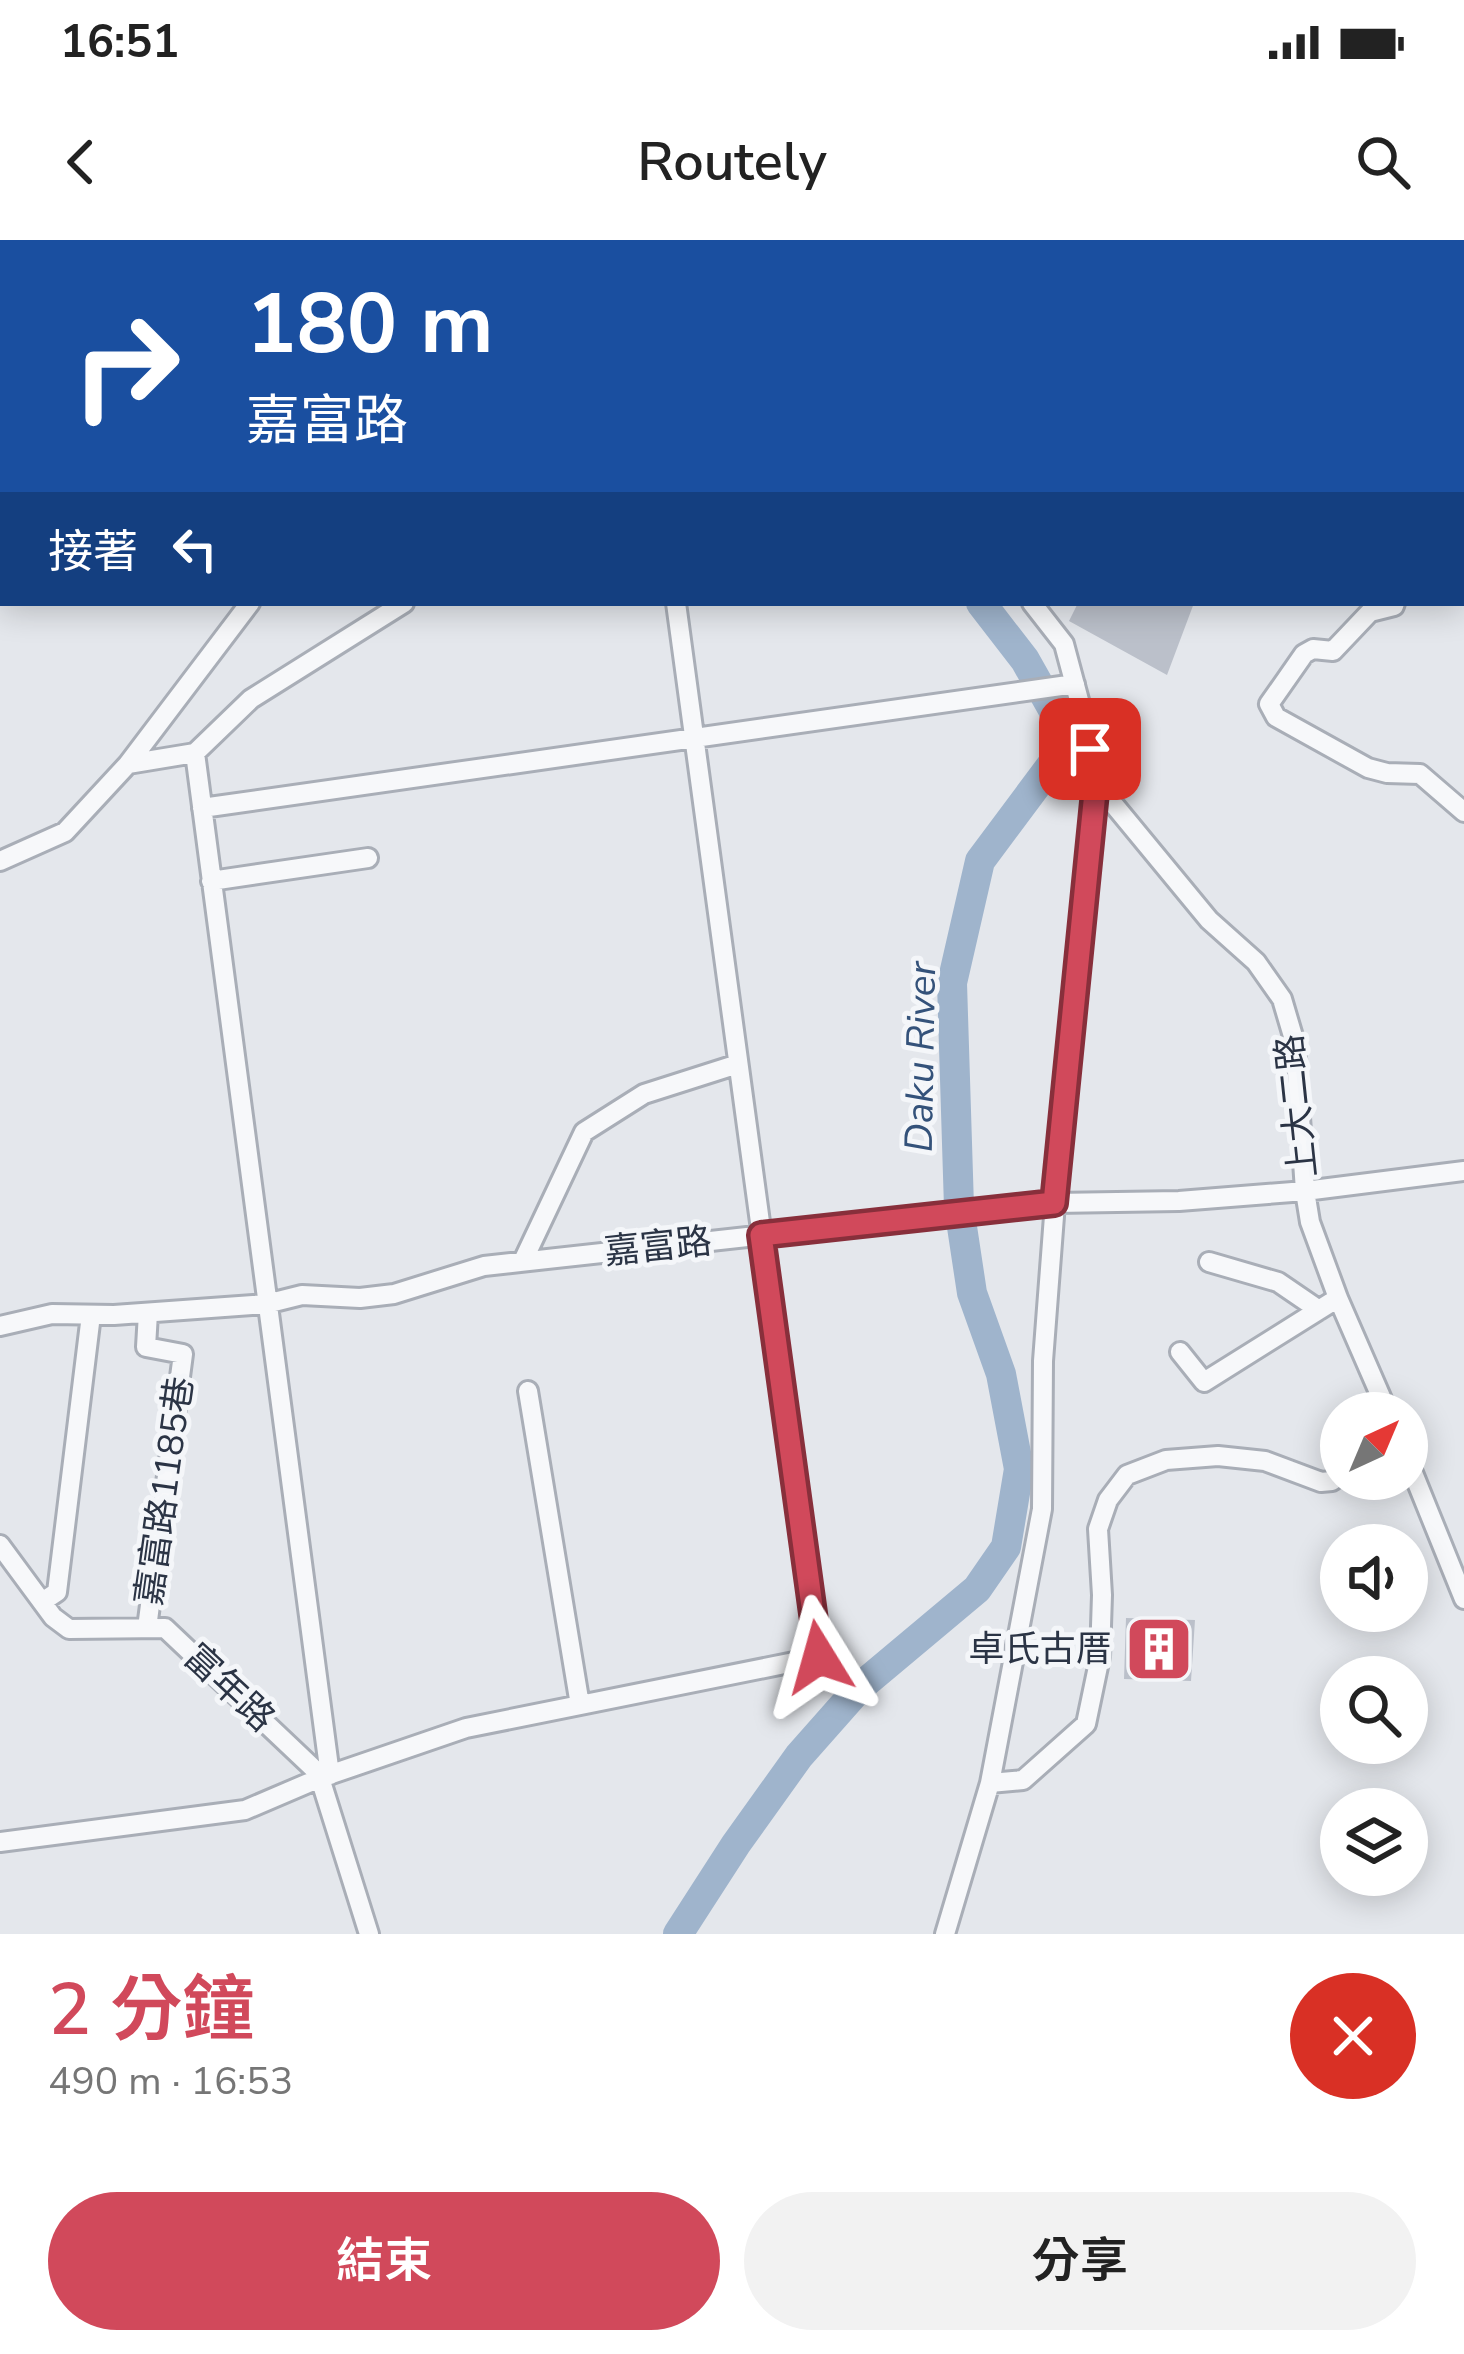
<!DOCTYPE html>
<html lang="zh-TW">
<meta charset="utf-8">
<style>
:root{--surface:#fff;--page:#f2f2f2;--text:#222;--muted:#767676;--accent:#d1495b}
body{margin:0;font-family:"Nunito Sans","Noto Sans TC",sans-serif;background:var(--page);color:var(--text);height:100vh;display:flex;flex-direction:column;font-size:45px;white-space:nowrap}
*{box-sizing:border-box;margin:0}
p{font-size:39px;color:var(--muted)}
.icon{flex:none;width:66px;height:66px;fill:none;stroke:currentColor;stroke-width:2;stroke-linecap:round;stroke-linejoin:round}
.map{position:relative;height:1694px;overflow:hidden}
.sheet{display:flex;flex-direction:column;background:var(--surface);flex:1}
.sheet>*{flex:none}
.banner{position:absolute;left:0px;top:0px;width:1464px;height:366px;box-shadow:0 6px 30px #0003;background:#1a4fa0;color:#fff;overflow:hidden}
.needle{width:78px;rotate:44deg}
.controls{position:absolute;left:1320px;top:1152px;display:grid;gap:24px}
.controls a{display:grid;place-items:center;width:108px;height:108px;border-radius:50%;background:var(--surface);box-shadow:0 6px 30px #0003;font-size:60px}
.pin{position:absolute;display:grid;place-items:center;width:102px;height:102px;color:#fff;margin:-51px;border-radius:24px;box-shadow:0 6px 18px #0006}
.me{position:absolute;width:132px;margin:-66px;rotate:352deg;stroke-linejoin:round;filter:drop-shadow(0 0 9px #0008)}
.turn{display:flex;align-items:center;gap:42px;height:252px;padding:0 48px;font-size:54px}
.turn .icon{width:156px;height:156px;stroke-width:2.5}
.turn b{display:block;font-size:84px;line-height:102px}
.then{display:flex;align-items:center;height:114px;padding:0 48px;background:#0003;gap:24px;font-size:45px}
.round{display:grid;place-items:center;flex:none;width:126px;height:126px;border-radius:63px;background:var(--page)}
.head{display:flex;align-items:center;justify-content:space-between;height:204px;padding:0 48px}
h1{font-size:72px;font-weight:600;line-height:90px;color:var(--accent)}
.primary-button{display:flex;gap:24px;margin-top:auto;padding:24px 48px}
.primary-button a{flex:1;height:138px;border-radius:72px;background:var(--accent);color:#fff;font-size:48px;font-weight:600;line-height:138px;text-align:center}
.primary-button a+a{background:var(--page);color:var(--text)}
.status{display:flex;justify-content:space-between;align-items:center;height:84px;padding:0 60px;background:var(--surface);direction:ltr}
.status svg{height:33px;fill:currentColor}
header{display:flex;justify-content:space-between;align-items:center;height:156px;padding:0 48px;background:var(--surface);font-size:54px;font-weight:600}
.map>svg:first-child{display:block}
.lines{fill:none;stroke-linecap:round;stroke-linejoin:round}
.river{stroke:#9fb4cc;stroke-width:30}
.building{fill:#bbc0ca}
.minor-casing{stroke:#a9aeb7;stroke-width:24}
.minor{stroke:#f7f8fa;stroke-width:18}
.route-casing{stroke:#882f3b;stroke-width:30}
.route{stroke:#d1495b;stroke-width:21}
.labels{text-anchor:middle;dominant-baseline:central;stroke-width:10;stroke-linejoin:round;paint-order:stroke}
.street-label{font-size:36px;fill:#2b3445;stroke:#f4f6f9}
.poi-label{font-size:36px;fill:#2b3445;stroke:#f4f6f9;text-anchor:end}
.water-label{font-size:39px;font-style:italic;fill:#34527a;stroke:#f4f6f9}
</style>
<div class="status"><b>16:51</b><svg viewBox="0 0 49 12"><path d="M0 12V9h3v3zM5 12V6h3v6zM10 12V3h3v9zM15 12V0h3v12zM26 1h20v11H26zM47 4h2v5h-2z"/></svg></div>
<header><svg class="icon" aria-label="back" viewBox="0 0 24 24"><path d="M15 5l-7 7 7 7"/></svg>Routely<svg class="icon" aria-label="search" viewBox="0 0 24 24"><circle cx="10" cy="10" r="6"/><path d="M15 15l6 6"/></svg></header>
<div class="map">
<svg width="1464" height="1694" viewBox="0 0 1464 1694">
<rect width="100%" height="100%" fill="#e4e7ec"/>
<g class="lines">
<path class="river" d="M811 0 813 3
M678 1694 736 1604 799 1516 860 1447 977 1349 1006 1307 1019 1229 1001 1134 972 1053 959 967 952 743 980 621 1059 515 1056 475 1025 420 981 363"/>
</g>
<path class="building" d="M1078 363H1194L1167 435 1069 381Z
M1126 1378 1195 1380 1191 1441 1124 1439Z"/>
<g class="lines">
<g class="minor-casing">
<path id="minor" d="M362 0V3
M561 0 566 3
M849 0 850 3
M1396 0V3
M0 41H3
M1461 301 1464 302
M1395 363 1394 366 1370 372 1333 411 1313 409 1304 414 1269 464 1276 477 1368 528 1387 533 1420 534 1464 572
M195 513 330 1535
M128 524 250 363
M1096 543 1209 680 1256 722 1282 759 1295 803 1305 951 1310 982 1338 1058 1388 1173
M202 568 1075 444
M0 621 65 592 128 524 195 513 251 459 404 363
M211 641 368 618
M523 1021 584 892 644 854 738 824
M1209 1022 1278 1042 1319 1070
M0 1086 52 1074 114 1075 266 1064 302 1055 360 1058 394 1054 484 1026 1055 963 1179 961 1305 951 1464 931
M1180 1112 1204 1142 1338 1058
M528 1151 580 1465
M1407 1218 1464 1359
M0 1305 53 1377 69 1389 165 1388 313 1528 320 1538 369 1694
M42 1362 57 1352 91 1075
M147 1388 183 1114 146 1107 148 1073
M990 1543 1023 1540 1086 1484 1100 1417 1102 1355 1098 1289 1108 1260 1127 1235 1166 1220 1218 1216 1265 1221 1321 1242 1332 1241 1341 1234
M0 1602 245 1570 320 1538 466 1488 819 1417 676 363
M945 1694 990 1543 1042 1269 1043 1121 1055 963 1096 543 1083 475 1064 404 1032 363"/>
</g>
<use href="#minor" class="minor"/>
</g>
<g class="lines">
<g class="route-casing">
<path id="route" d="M819 1417 761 995 1054 963 1096 542 1090 509"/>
</g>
<use href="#route" class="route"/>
</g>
<defs>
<g id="building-square" transform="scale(3.45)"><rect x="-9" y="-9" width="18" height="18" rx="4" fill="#d1495b" stroke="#f4f6f9"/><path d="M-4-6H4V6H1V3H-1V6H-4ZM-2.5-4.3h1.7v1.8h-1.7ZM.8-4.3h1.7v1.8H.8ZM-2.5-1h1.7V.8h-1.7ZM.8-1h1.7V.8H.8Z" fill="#fff"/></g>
</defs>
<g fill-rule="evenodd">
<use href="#building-square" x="1159" y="1409"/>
</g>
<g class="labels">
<g class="street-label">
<text transform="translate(1297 866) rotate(-96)">上大二路</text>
<text transform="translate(658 1007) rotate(-6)">嘉富路</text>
<text transform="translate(165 1251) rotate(-82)">嘉富路1185巷</text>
<text transform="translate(229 1448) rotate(43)">富年路</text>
</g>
<g class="poi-label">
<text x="1112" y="1409">卓氏古厝</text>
</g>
<g class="water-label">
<text transform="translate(921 817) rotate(-89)">Daku River</text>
</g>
</g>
</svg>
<div class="controls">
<a><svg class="needle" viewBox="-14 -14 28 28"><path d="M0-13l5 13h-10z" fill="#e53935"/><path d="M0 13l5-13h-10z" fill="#767676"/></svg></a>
<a><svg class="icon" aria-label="sound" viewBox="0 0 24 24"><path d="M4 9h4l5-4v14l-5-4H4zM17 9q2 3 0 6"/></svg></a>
<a><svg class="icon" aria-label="search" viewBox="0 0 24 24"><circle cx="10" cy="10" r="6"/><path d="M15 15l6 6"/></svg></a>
<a><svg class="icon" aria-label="layers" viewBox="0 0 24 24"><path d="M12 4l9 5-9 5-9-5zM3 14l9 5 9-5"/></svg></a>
</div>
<div class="pin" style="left:1090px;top:509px;background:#d93025"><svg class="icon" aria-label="arrive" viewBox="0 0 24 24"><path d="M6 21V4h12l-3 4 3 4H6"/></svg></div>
<svg class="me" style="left:819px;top:1417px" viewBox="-20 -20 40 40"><path d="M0-17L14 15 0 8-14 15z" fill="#d1495b" stroke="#fff" stroke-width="4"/></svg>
<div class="banner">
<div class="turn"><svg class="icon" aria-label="right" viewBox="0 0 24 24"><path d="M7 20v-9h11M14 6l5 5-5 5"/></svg><div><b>180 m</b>嘉富路</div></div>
<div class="then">接著<svg class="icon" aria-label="left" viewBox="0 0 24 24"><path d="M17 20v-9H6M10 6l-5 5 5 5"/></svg></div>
</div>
</div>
<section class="sheet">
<div class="head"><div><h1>2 分鐘</h1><p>490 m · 16:53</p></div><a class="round" style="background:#d93025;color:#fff"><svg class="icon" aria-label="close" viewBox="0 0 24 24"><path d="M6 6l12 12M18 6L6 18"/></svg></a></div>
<div class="primary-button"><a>結束</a><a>分享</a></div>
</section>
